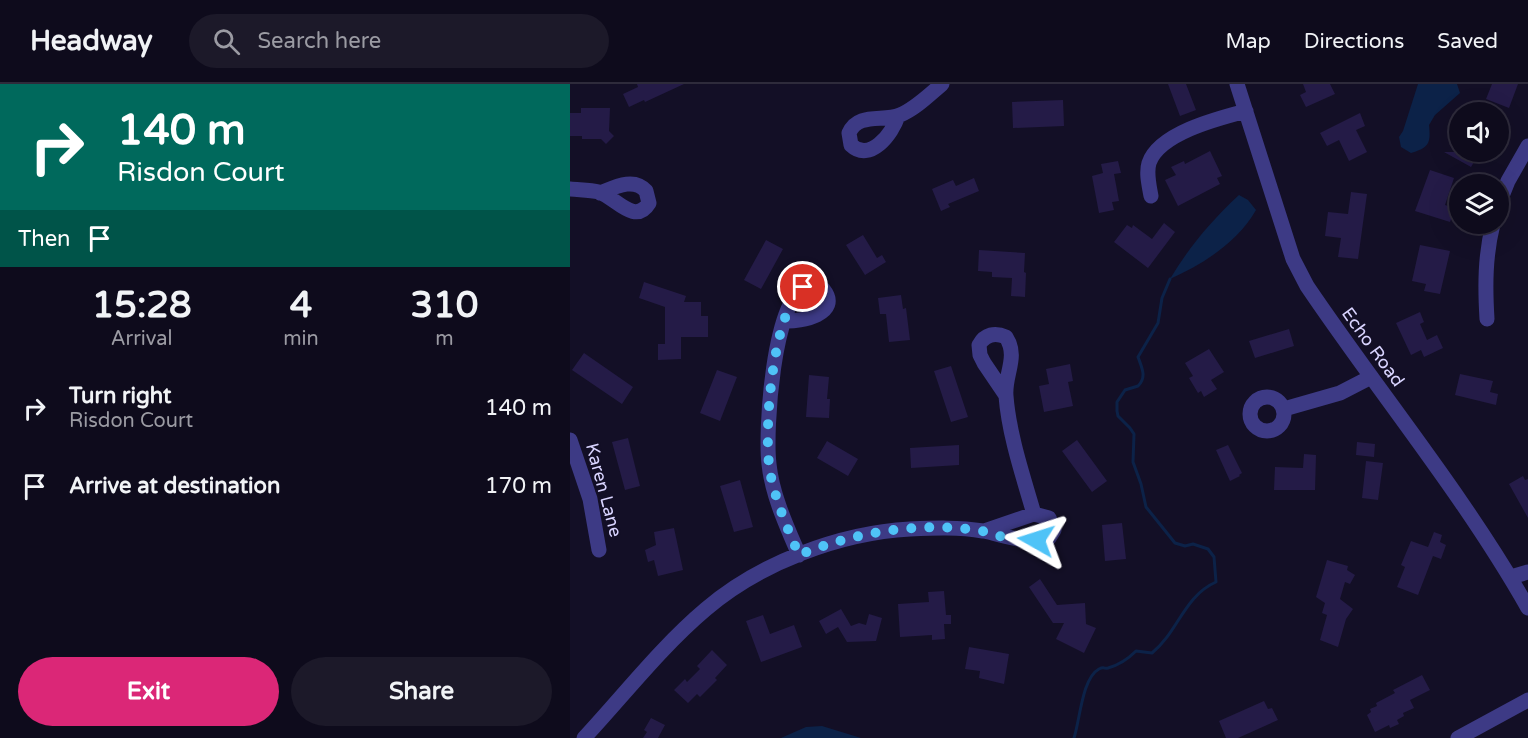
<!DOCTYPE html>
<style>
:root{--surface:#0e0b1c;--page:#1c1929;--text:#f1f3f6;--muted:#9b9ba3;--line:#2e2b3b;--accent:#db2777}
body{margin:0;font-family:"Varela Round",sans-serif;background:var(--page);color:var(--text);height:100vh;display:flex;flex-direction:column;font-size:22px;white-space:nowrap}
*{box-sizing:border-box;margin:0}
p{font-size:20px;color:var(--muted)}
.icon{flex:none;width:33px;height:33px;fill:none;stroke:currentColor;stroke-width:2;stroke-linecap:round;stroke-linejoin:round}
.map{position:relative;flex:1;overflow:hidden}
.sheet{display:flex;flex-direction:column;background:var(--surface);width:570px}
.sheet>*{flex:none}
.banner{background:#00695c;color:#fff;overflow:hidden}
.fabs{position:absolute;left:879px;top:18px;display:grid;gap:12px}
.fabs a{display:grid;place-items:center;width:60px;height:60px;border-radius:50%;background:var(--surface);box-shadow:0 6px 24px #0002,0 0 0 2px var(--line);font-size:30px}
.pin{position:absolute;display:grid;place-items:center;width:51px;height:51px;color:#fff;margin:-26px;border:3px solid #fff;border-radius:50%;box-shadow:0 2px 6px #0007}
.me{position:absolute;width:66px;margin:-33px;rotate:276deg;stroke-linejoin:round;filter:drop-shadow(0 0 4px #0008)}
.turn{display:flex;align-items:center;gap:21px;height:126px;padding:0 18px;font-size:27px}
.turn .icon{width:78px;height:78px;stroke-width:2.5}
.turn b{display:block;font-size:42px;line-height:51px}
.then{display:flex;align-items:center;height:57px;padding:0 18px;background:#0003;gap:12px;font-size:22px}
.eta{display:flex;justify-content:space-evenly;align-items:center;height:102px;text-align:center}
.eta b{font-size:36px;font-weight:700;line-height:42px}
.action{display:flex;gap:12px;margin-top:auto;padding:12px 18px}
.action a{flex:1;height:69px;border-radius:36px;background:var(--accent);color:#fff;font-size:24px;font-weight:700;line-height:69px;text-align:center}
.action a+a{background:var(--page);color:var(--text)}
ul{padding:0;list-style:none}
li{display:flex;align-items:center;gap:18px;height:78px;padding:0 18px}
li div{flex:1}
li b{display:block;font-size:22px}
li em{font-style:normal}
header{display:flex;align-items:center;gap:36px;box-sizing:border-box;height:84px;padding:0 30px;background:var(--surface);border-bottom:2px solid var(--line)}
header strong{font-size:28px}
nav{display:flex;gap:33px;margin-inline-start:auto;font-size:21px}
.search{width:420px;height:54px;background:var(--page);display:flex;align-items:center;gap:15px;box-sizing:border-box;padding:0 21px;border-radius:33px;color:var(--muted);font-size:22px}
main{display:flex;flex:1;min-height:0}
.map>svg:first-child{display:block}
.water{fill:#0c2248}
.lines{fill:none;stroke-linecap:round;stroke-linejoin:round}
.stream{stroke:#0c2248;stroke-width:3}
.building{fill:#241b47}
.minor{stroke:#3d3a85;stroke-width:15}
.route{stroke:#4fc3f7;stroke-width:10;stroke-dasharray:0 18}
.labels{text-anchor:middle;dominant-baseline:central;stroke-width:4.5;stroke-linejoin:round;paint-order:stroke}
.street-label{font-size:18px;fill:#d9d4ff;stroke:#130f26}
</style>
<header>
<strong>Headway</strong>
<div class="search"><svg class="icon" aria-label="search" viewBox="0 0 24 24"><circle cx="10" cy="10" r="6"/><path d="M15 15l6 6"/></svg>Search here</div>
<nav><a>Map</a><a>Directions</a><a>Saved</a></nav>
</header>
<main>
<section class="sheet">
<div class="banner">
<div class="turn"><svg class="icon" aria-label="right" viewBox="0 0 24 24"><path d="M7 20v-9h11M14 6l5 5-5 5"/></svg><div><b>140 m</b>Risdon Court</div></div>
<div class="then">Then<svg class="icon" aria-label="arrive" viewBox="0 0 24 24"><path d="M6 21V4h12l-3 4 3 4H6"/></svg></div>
</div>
<div class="eta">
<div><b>15:28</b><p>Arrival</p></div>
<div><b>4</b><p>min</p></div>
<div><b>310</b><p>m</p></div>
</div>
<ul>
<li><svg class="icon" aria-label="right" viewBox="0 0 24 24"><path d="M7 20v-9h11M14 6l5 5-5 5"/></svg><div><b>Turn right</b><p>Risdon Court</p></div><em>140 m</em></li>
<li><svg class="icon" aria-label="arrive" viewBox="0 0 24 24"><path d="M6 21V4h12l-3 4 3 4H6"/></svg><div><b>Arrive at destination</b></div><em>170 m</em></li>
</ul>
<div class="action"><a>Exit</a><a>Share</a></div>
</section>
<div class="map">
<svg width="958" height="654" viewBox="0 0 958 654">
<rect width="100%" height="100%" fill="#130f26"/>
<path class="water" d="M848 0H887L890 9 865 31 859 41C861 59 859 64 841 69L831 63 829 53 833 47Z
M669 111 678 116 686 126C667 159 633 180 600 195 619 163 642 136 669 111Z
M252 642 291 654H211L236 643Z"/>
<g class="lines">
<path class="stream" d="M504 654C510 636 512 594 529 585 535 582 532 585 538 584 549 581 558 575 566 567L582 569C608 548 614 512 646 498L644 473 638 465 623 460 615 462 605 459 576 423 571 400 563 378 564 350 560 344 548 332 547 327V318L555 306 568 302C577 293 572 284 568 273L588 239 592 214 600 195"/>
</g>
<path class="building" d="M67 0H114L75 18 74 16 59 23 53 10 68 3Z
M598 0H616L626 26 610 32Z
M733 0H760L765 10 736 23 730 11 736 8Z
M922 0H948L939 24 916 15Z
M493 16 494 42 443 44 442 18Z
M11 24H40L39 47 44 52 36 60 31 55H12V52H0V29H11Z
M790 29 795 42 786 46 797 68 779 77 769 56 757 62 750 49Z
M640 67 652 92 647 94 650 100 608 122 595 96 606 91 601 83 614 77 615 80Z
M874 68H910L901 83Z
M548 77 551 89 544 90 549 117 542 118 544 126 529 129 522 92 533 89 531 80Z
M860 86 884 94 875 121 885 124 880 138 845 127Z
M404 94 409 107 378 120 380 123 371 127 362 105 383 96 386 102Z
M781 108 797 110 788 175 768 173 771 154 755 152 758 128 778 130Z
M594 139 605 148 578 184 544 158 557 141 562 144 563 141 582 155Z
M293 151 307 174 312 171 316 178 295 191 276 161Z
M196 156 213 165 191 205 174 196Z
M850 161 880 167 870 210 854 207 856 200 842 197Z
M409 166 455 169 454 188 456 189 455 213 441 212 442 194 422 193V188L408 187Z
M74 198 116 212 114 218H131V232H138V253H111V275L88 276V260H95V223L69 214Z
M331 211 333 225 336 224 340 256 319 258 316 230H310L308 214Z
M850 228 854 238 850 240 857 256 867 251 873 264 854 273 851 266 841 271 826 239Z
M719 245 724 262 685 274 679 257Z
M639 265 654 288 641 296 647 305 634 313 631 307 628 309 619 294 623 292 615 279Z
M14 269 63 303 52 320 2 286Z
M500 280 503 297 498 298 503 322 474 328 469 302 479 300 476 285Z
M381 282 398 333 381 338 364 287Z
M147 286 167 293 150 337 130 329Z
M890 290 923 297 920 308 928 310 926 321 885 311Z
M239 291 259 293 257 315H260L259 334 236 333Z
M58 354 70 402 55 406 42 358Z
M507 356 537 397 522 408 492 367Z
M257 357 288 375 278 392 247 374Z
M787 358 805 360 804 373 786 371Z
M389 361V381L341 384 340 364Z
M658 361 672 389 669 391 670 392 660 397 646 366Z
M734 370 746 371 745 406H704L705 383 733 384Z
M796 377 813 379 808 416 792 414Z
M953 392 955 396 958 395V434L939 400Z
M170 396 183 443 164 448 150 402Z
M552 439 556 475 535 477 532 441Z
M104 444 113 486 88 492 84 476 78 478 75 466 86 461 84 448Z
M864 448 872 451 870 458 876 461 871 475 863 472 848 511 827 503 835 483 831 481 841 457 858 463Z
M757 476 778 482 777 486 785 491 780 500 775 498 770 515 783 525 776 535 768 563 750 556 757 531 752 529 755 519 746 513Z
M470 495 487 521 515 519 516 540 526 544 514 569 486 555 494 539H483L459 503Z
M374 507 376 531H381V540H374L375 555 362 556V551L330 553 328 520 359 518 358 508Z
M271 525 281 542 289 539 296 541 299 530 312 534 306 557 277 558 268 543 256 550 249 537Z
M193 531 200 550 224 541 232 563 191 578 176 537Z
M399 563 439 570 434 600 409 594 410 587 395 585Z
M142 566 157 581 145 594 147 596 130 613 127 610 118 619 104 606 115 595 117 598 130 585 127 582Z
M852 591 860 606 840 616 844 624 833 629 834 632 827 636 829 640 820 644 819 641 805 648 797 631 801 628 800 625 807 622 806 619 825 609 823 606Z
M694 617 698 625 702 624 708 636 668 654H656L649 637Z
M81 634 95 641 88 654H73L77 648 74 646Z"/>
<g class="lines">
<path class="minor" d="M667 0 723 175 737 202C810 310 894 411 958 524
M328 32C322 50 300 79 281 61L279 49C288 28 313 38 330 31 345 25 359 11 372 0
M0 105C9 106 20 106 29 108 45 113 65 142 79 119L76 107C64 93 45 103 30 109
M581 112C579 101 576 89 579 79 589 49 649 34 676 27
M928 122 938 97 958 62
M917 235C915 202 915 172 923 140
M215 237C230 238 273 230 253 205 249 200 242 200 236 202 203 216 195 347 199 380 202 411 217 443 229 471
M435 310 414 279 410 271 409 261C415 250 425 248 436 253 449 273 434 291 436 312 439 351 453 392 464 430
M680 330a17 17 0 1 1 34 0a17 17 0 1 1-34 0Z
M714 325 770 309 801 293
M0 356 20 415 29 466
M941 493 958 488
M14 654C54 611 91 563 136 525 190 479 269 449 340 445 364 444 389 443 413 447 434 451 457 461 479 454L484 446 479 434 464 430 414 447
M888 654 958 616"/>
</g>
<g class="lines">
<path class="route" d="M233 203C202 228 192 355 201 393 207 420 218 446 229 471 286 448 350 437 412 447 418 448 423 451 429 452 441 455 454 456 466 456"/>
</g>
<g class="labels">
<g class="street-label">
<text transform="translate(803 263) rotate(54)">Echo Road</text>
<text transform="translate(34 406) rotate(75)">Karen Lane</text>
</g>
</g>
</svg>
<div class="fabs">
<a><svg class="icon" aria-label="sound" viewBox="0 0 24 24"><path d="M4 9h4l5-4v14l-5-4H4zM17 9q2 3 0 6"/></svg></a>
<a><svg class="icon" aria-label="layers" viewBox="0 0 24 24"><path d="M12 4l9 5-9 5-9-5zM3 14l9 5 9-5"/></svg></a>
</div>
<div class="pin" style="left:233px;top:203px;background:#d93025"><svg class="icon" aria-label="arrive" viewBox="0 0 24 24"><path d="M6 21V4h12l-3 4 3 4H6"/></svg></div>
<svg class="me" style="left:466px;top:456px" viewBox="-20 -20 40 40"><path d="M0-17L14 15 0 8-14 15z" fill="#4fc3f7" stroke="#fff" stroke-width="4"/></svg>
</div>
</main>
